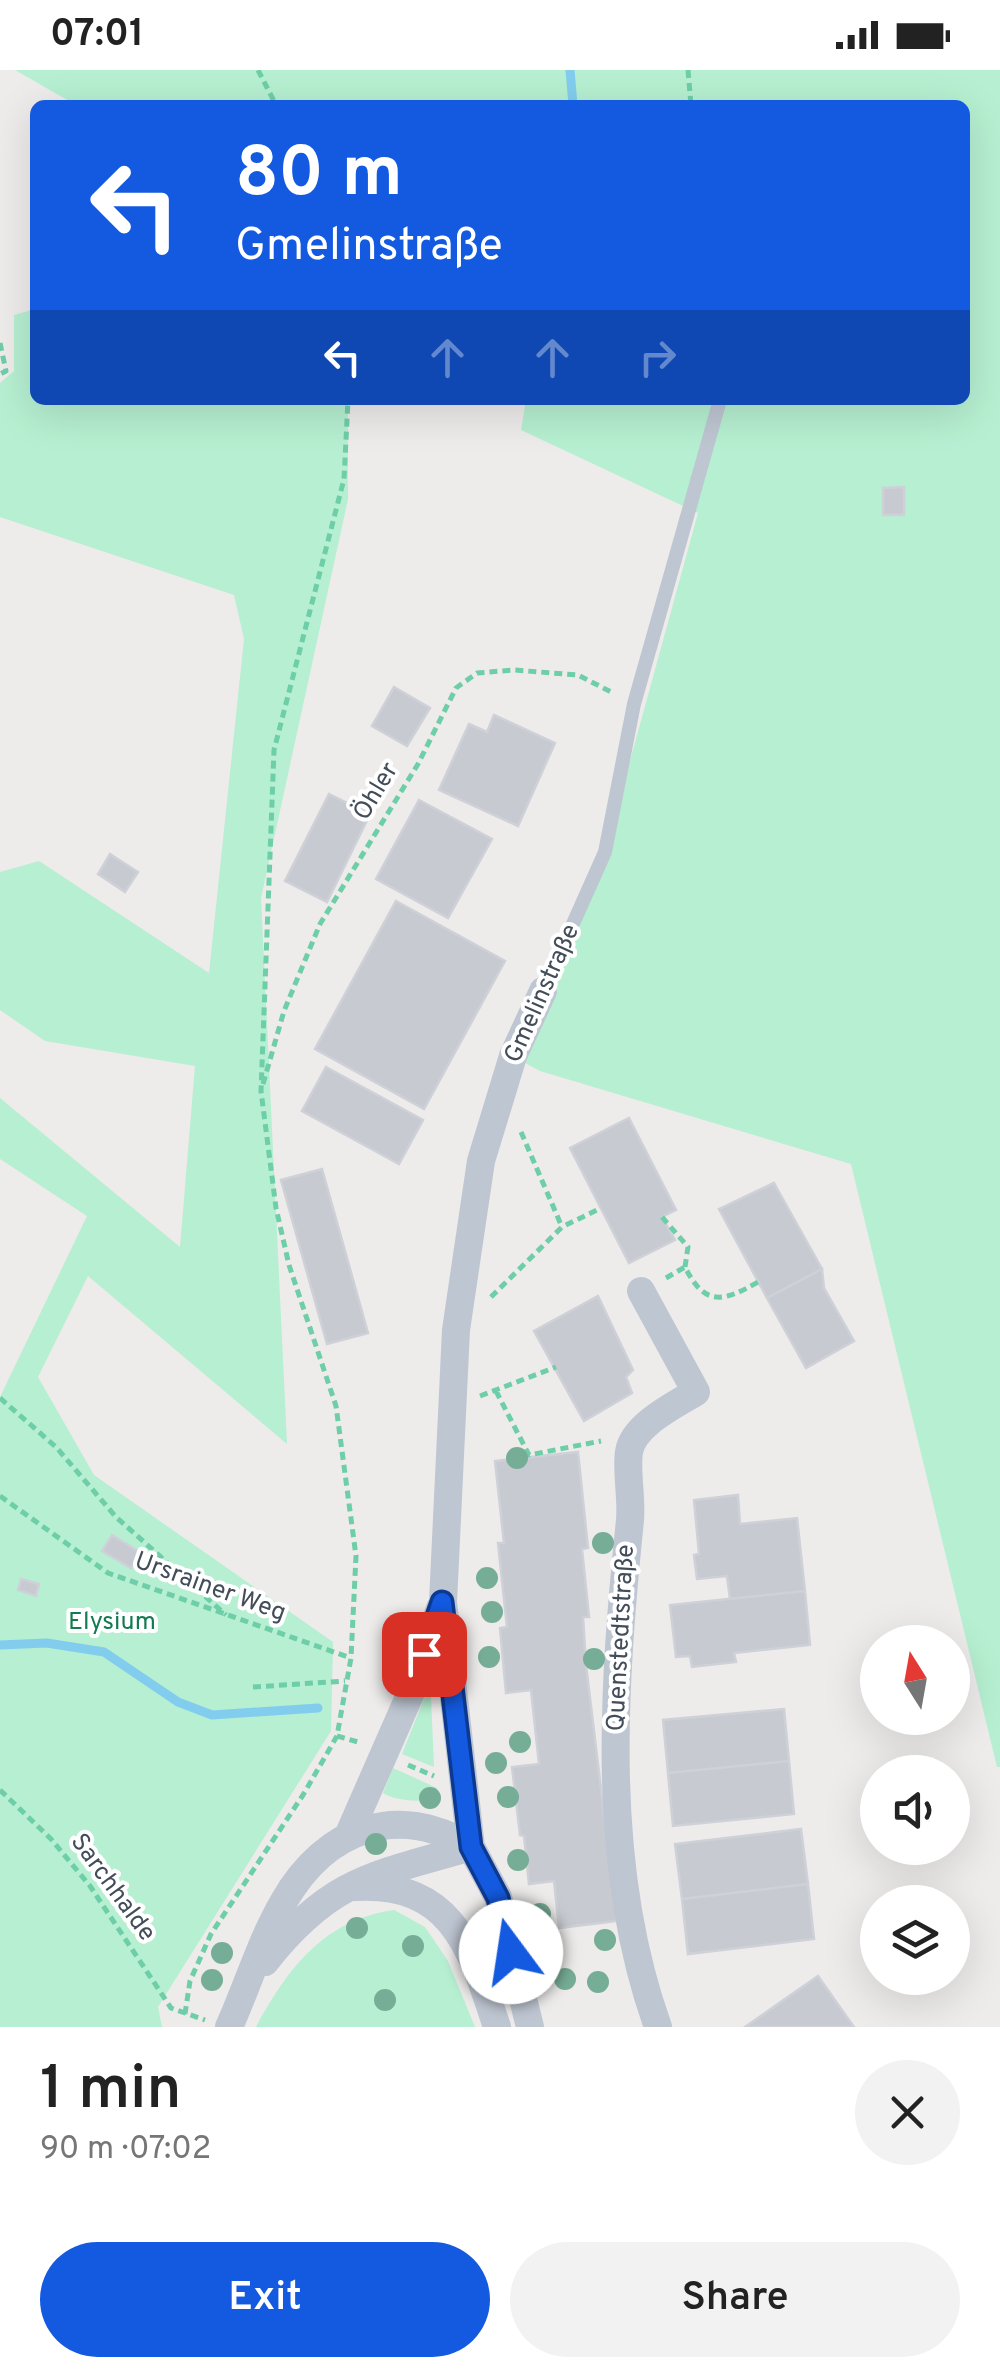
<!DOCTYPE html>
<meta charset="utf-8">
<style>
:root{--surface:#fff;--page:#f2f2f2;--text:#222;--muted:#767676;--accent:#135ae0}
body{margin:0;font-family:Overpass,sans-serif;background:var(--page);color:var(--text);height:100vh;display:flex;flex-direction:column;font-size:38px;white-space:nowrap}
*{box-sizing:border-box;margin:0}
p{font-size:32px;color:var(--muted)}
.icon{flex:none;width:55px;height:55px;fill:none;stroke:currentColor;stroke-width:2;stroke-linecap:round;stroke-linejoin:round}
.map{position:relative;height:1957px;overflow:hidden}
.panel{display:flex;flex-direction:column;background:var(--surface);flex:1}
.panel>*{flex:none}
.hud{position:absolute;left:30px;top:30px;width:940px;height:305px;border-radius:15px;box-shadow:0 10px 40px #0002;background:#135ae0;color:#fff;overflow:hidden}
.needle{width:65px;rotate:349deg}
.tools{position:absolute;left:860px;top:1555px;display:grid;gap:20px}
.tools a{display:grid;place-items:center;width:110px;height:110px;border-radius:50%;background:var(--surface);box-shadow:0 10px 40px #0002;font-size:50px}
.pin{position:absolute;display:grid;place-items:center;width:85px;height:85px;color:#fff;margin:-42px;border-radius:20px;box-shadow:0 5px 15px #0006}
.me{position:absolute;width:110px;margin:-55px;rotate:346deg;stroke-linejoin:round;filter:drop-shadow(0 0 8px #0008)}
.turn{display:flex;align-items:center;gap:35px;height:210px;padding:0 40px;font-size:45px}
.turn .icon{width:130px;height:130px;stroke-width:2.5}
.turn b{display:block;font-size:70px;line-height:85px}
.lanes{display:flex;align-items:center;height:95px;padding:0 40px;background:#0003;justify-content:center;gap:50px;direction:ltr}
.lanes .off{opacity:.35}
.round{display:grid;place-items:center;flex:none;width:105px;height:105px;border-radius:52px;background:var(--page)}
.overview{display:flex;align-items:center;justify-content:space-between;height:170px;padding:0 40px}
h1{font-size:60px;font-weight:600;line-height:75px}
.button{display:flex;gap:20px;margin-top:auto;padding:20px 40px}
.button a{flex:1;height:115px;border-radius:60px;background:var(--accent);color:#fff;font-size:40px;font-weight:600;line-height:115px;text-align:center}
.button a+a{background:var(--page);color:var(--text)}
.status{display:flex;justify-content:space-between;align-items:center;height:70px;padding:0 50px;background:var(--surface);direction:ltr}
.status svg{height:28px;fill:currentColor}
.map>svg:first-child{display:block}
.green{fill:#b6efd1}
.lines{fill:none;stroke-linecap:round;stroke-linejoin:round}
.stream{stroke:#82cdee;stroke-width:9}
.building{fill:#c8cad1;stroke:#cfd1d8;stroke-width:2.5}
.path{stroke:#6ecea7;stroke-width:5;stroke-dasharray:8 5;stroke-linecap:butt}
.service{stroke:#bec6d2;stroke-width:14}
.minor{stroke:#bec6d2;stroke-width:28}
.tree{fill:#76ad96}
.route-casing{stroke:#0c3a92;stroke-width:25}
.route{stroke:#135ae0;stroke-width:18}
.labels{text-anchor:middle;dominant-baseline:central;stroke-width:8;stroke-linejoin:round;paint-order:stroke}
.street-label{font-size:25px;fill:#434d59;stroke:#fff}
.park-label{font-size:25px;fill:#137b51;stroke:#fff}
</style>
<div class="status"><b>07:01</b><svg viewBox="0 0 49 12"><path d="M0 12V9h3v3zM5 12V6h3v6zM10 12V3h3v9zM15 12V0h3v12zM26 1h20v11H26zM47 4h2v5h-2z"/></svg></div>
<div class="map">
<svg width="1000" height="1957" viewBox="0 0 1000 1957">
<rect width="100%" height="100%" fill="#eeebeb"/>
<path class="green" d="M15 0H1000V1697H997L851 1094 540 1001 514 987 605 782 698 443 521 360 526 330H965V35H76Z
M35 239V330H348V429L261 828 287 1374 88 1206 38 1307 94 1405 333 1572 331 1661 158 1937 162 1957H0V1327L87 1146 0 1089V1028L180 1177 195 996 45 971 0 940V802L39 791 209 903 244 569 234 525 0 447V313L14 301V245Z
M425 1626 431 1627 434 1697 402 1684Z
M393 1698 437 1718 438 1728C426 1733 394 1731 383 1723Z
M394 1840 425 1857 448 1891 475 1957H256C288 1898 324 1850 394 1840Z"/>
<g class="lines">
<path class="stream" d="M570 0 573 35
M0 1575 47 1573 104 1582 178 1632 212 1645 318 1638"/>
</g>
<path class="building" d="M904 417V445H883V418Z
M394 617 430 638 407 676 372 656Z
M494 645 555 673 518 756 439 720 469 654 487 662Z
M329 724 370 744 327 832 285 811Z
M419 730 492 769 448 848 376 809Z
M110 784 138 802 125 822 98 804Z
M396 831 505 891 424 1039 315 979Z
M326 997 423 1050 399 1094 302 1041Z
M629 1048 676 1140 662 1147 675 1170 629 1193 570 1078Z
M322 1099 368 1263 327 1274 281 1110Z
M774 1113 822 1199 767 1228 719 1139Z
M822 1199 824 1218 854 1271 806 1298 767 1228Z
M598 1226 633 1300 626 1307 632 1323 584 1351 534 1261Z
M578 1382 588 1478 582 1479 589 1547H583L586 1595 617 1851 559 1858 554 1811 529 1814 524 1766 520 1765 512 1697 539 1694 531 1620 506 1623 500 1558 507 1557 498 1473H504L495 1391Z
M738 1425 740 1454 797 1448 805 1521 730 1529 727 1506 697 1509 694 1485 699 1484 694 1430Z
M112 1465 141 1483 131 1498 102 1481Z
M21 1509 39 1514 36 1526 18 1520Z
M805 1521 810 1575 734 1583 736 1592 692 1597 690 1586 676 1587 670 1535Z
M784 1639 789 1691 668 1703 663 1650Z
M789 1691 794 1744 673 1756 668 1703Z
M801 1759 808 1814 682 1829 675 1774Z
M808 1814 814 1869 688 1884 682 1829Z
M818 1906 854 1957H745Z"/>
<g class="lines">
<path class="path" d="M258 0 276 35
M688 0 691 35
M0 273 6 301 0 304
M263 1014 284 941 320 854 418 694 456 618 477 603 514 600 578 605 613 623
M521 1062 562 1157
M662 1147 688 1177 685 1197
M666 1208 685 1197C705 1237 723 1232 758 1212
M491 1227 562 1157 601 1138
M496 1321 529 1385 601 1371
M480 1326 556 1297
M0 1328 56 1377 116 1447 226 1545
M0 1426 108 1503 351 1588
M253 1617 345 1611
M337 1666 358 1672
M408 1695 434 1706
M0 1720 51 1769 90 1816 171 1938 205 1950
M185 1944 190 1911 211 1864 303 1725 337 1666 351 1588 356 1486 336 1336 289 1195 276 1138 261 1021 274 680 344 409 348 330"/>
<path class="service" d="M543 921 605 782 634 634 720 330"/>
<path class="minor" d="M641 1221 696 1322C675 1335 633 1355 629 1382 626 1400 632 1429 630 1450 613 1617 600 1796 658 1957
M348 1766 416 1611 440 1538
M356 1817C453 1812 471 1879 497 1957
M265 1892C331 1808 375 1805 471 1777
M229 1957C248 1915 261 1870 284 1831 326 1758 398 1732 471 1777
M530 1957 498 1827 471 1777 443 1532 456 1260 481 1091 513 986 543 921"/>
</g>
<g class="tree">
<circle cx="517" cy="1388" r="11"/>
<circle cx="603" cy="1473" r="11"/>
<circle cx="487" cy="1508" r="11"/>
<circle cx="492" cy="1542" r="11"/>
<circle cx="489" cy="1587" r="11"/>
<circle cx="594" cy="1589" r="11"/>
<circle cx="520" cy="1672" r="11"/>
<circle cx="496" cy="1693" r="11"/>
<circle cx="508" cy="1727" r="11"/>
<circle cx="430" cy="1728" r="11"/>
<circle cx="376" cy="1774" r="11"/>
<circle cx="518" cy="1790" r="11"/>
<circle cx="540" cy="1844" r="11"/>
<circle cx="357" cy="1858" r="11"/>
<circle cx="605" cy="1870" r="11"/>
<circle cx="413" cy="1876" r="11"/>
<circle cx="551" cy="1882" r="11"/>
<circle cx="222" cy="1883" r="11"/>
<circle cx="565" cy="1909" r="11"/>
<circle cx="212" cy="1910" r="11"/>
<circle cx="598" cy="1912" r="11"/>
<circle cx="385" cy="1930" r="11"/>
</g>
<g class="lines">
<g class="route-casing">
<path id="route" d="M424 1584 442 1532 471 1777 498 1828 511 1882"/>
</g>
<use href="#route" class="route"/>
</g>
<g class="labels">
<g class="street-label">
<text transform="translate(377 722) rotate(-59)">Öhler</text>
<text transform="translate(543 924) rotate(-66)">Gmelinstraße</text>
<text transform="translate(210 1518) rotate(20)">Ursrainer Weg</text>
<text transform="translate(622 1568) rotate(-87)">Quenstedtstraße</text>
<text transform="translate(112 1818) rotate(54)">Sarchhalde</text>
</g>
<g class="park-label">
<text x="112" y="1553">Elysium</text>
</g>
</g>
</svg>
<div class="tools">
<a><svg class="needle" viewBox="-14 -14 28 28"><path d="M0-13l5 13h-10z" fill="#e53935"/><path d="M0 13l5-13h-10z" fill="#767676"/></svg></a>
<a><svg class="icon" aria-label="sound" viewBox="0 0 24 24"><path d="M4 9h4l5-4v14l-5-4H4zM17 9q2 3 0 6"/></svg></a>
<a><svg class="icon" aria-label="layers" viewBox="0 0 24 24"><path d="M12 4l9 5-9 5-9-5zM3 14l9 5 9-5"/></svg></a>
</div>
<div class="pin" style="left:424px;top:1584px;background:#d93025"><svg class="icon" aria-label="arrive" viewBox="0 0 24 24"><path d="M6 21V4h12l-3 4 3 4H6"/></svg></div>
<svg class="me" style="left:511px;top:1882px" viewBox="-20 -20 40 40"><circle r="19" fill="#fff"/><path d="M0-13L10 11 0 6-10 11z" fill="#135ae0"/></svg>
<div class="hud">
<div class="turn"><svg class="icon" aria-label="left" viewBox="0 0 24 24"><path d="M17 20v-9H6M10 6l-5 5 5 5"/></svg><div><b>80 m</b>Gmelinstraße</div></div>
<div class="lanes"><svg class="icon" aria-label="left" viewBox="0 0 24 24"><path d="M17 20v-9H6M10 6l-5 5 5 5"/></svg><svg class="icon off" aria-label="ahead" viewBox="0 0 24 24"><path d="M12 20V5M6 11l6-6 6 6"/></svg><svg class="icon off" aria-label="ahead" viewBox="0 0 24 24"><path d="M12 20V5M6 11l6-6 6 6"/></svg><svg class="icon off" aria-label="right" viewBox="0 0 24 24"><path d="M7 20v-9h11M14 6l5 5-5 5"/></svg></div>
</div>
</div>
<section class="panel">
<div class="overview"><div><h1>1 min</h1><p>90 m · 07:02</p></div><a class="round"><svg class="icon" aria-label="close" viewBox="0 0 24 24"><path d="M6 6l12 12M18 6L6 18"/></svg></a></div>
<div class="button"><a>Exit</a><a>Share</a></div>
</section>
